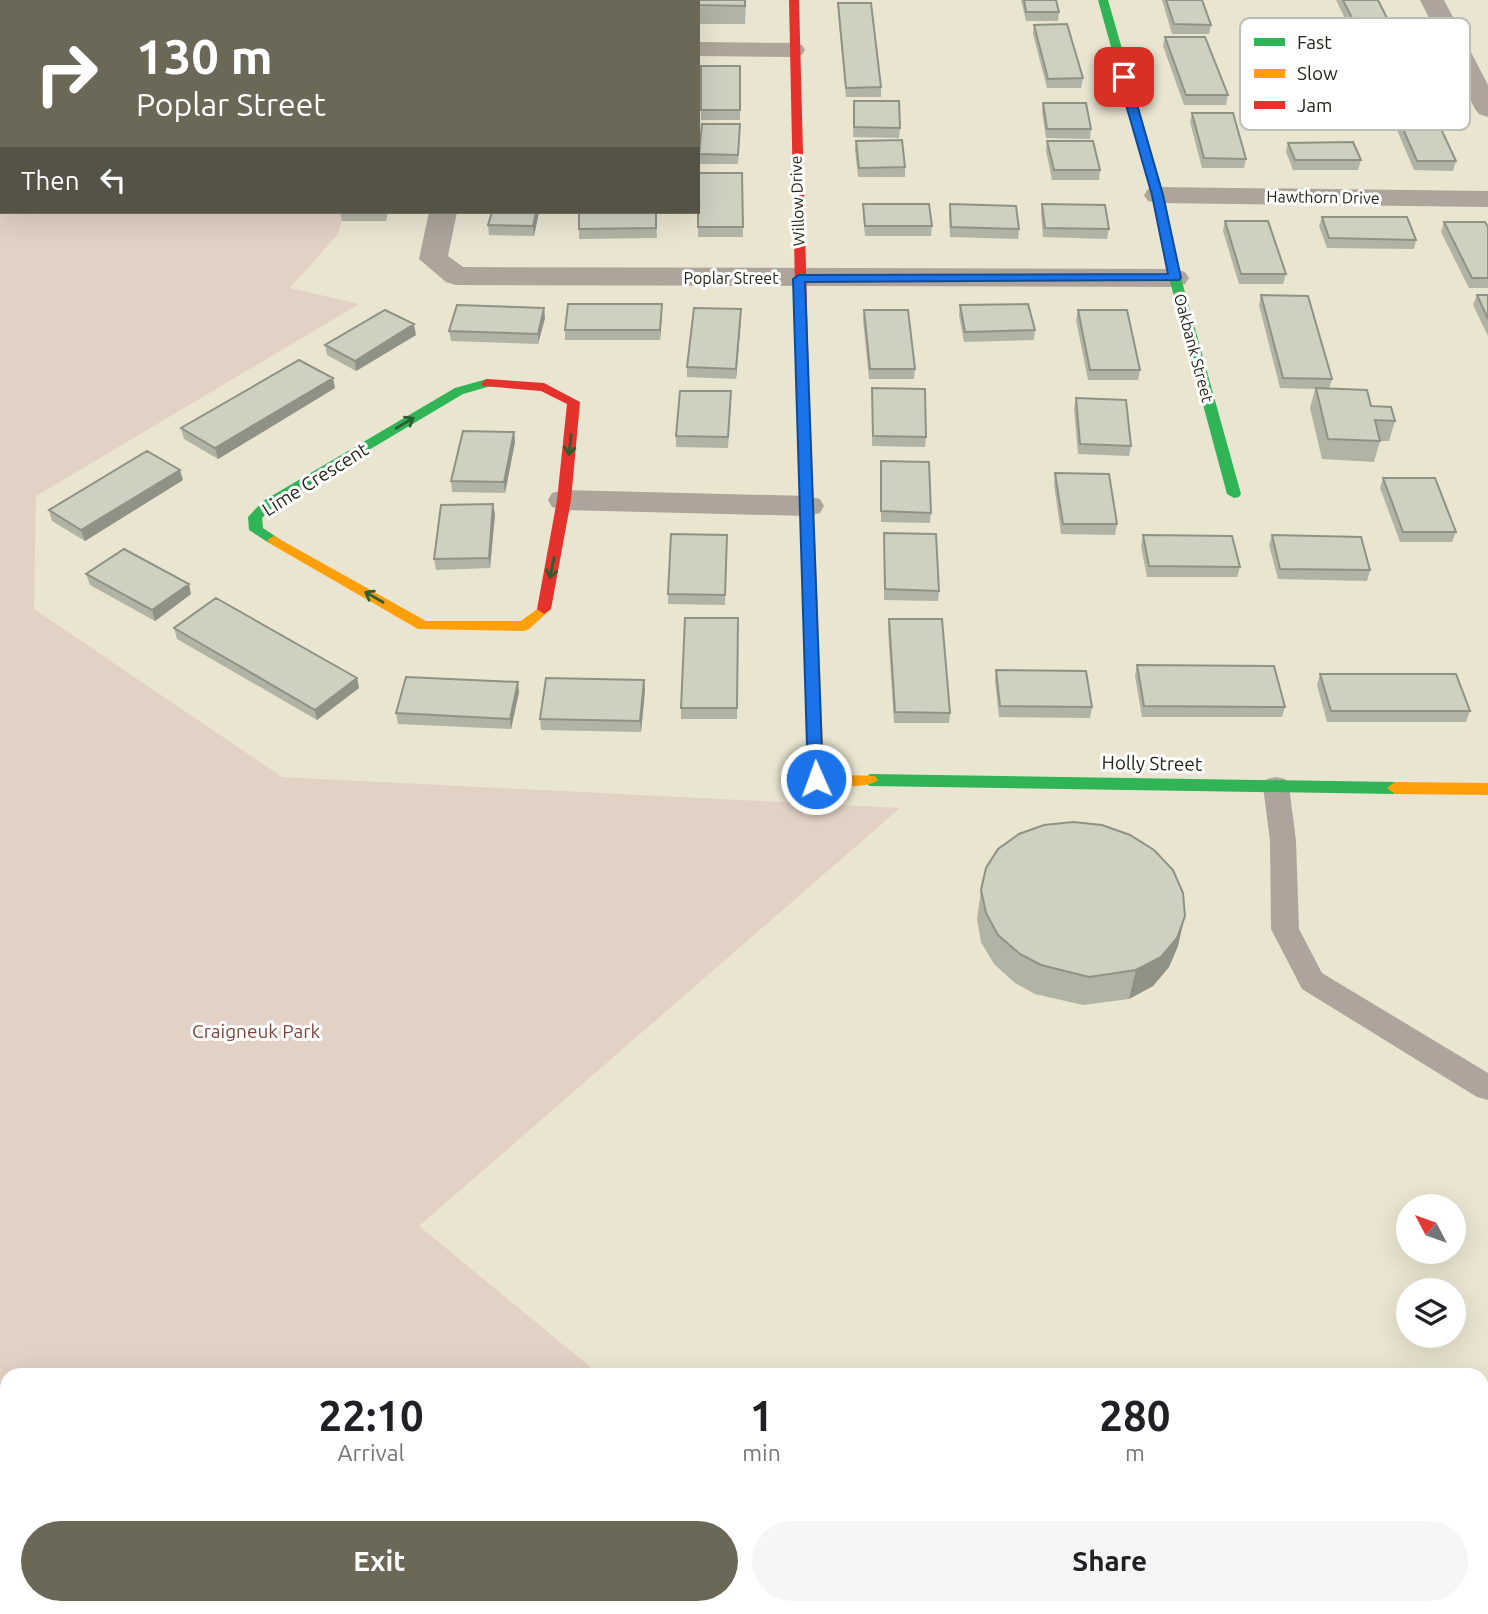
<!DOCTYPE html>
<style>
:root{--surface:#fff;--page:#f6f6f6;--text:#202124;--muted:#757577;--accent:#6b6858}
body{margin:0;font-family:Ubuntu,sans-serif;background:var(--page);color:var(--text);height:100vh;display:flex;flex-direction:column;font-size:26px;white-space:nowrap}
*{box-sizing:border-box;margin:0}
p{font-size:23px;color:var(--muted)}
.icon{flex:none;width:38px;height:38px;fill:none;stroke:currentColor;stroke-width:2;stroke-linecap:round;stroke-linejoin:round}
.map{position:relative;flex:1;overflow:hidden}
.side{position:absolute;left:0px;top:1368px;width:1489px;height:247px;display:flex;flex-direction:column;background:var(--surface);border-radius:21px 21px 0 0;box-shadow:0 7px 28px #0002}
.side>*{flex:none}
.hud{position:absolute;left:0px;top:0px;width:700px;height:214px;box-shadow:0 7px 28px #0002;background:#6b6858;color:#fff;overflow:hidden}
.needle{width:46px;rotate:311deg}
.controls{position:absolute;left:1396px;top:1194px;display:grid;gap:14px}
.controls a{display:grid;place-items:center;width:70px;height:70px;border-radius:50%;background:var(--surface);box-shadow:0 7px 28px #0002;font-size:35px}
.pin{position:absolute;display:grid;place-items:center;width:60px;height:60px;color:#fff;margin:-30px;border-radius:14px;box-shadow:0 4px 10px #0006}
.me{position:absolute;width:77px;margin:-38px;rotate:358deg;stroke-linejoin:round;filter:drop-shadow(0 0 5px #0008)}
.turn{display:flex;align-items:center;gap:24px;height:147px;padding:0 21px;font-size:32px}
.turn .icon{width:91px;height:91px;stroke-width:2.5}
.turn b{display:block;font-size:49px;line-height:60px}
.then{display:flex;align-items:center;height:66px;padding:0 21px;background:#0003;gap:14px;font-size:26px}
.eta{display:flex;justify-content:space-evenly;align-items:center;height:119px;text-align:center}
.eta b{font-size:42px;font-weight:700;line-height:49px}
.action{display:flex;gap:14px;margin-top:auto;padding:14px 21px}
.action a{flex:1;height:80px;border-radius:42px;background:var(--accent);color:#fff;font-size:28px;font-weight:700;line-height:80px;text-align:center}
.action a+a{background:var(--page);color:var(--text)}
.map>svg:first-child{display:block}
.green{fill:#e2d1c5}
.lines{fill:none;stroke-linecap:round;stroke-linejoin:round}
.lane{fill:#aea49b;fill-rule:evenodd}
.street{fill:#aea49b;fill-rule:evenodd}
.fast{fill:#30b455;fill-rule:evenodd}
.slow{fill:#ff9f0a;fill-rule:evenodd}
.jam{fill:#e5322d;fill-rule:evenodd}
.wall{fill:#b1b3a5}
.shaded-wall{fill:#909286}
.building{fill:#ced0c0;stroke:#909286;stroke-width:2}
.oneway{stroke:#2b5e30}
.route{fill:#1a73e8;stroke:#114b97;stroke-width:2}
.labels{text-anchor:middle;dominant-baseline:central;stroke-width:6;stroke-linejoin:round;paint-order:stroke}
.far-street-label{font-size:16px;fill:#272517;stroke:#fff}
.street-label{font-size:19px;fill:#272517;stroke:#fff}
.park-label{font-size:19px;fill:#7c463f;stroke:#fff}
.key{fill:#fff;stroke:#bebeb9;stroke-width:2}
.key-label{font-size:19px;fill:#272517}
</style>
<div class="map">
<svg width="1488" height="1614" viewBox="0 0 1488 1614">
<rect width="100%" height="100%" fill="#e9e5d1"/>
<path class="green" d="M0 0H405L2 2V212H344L338 234 290 288 359 304 36 496 34 609 282 777 900 808 419 1226 600 1375 7 1376V1608H882L889 1614H0Z"/>
<g class="lines">
<path class="lane" d="M1276 777 1285 779 1289 786 1296 841 1299 929 1322 973 1488 1073V1100L1477 1097 1302 989 1271 929 1270 841 1263 786 1267 779Z"/>
<path class="street" d="M474 0H498V2H474Z
M1420 0H1444L1488 85V117L1479 114 1475 109Z
M698 42 793 43 802 45 805 50 802 55 793 57 698 56Z
M1158 187 1488 191V207L1158 203 1148 201 1144 195 1148 189Z
M429 212H457L448 256 463 267 1175 269 1185 272 1189 278 1185 284 1175 287 456 285 446 282 419 259Z
M564 490 808 496 820 499 824 506 820 513 808 516 564 510 552 507 548 500 552 493Z"/>
<path class="fast" d="M1098 0H1108L1164 195 1181 278 1241 494 1239 497 1234 498 1227 494 1169 278 1152 195Z
M487 379 493 383 491 386 463 394 273 507 262 518 263 528 281 540 279 543H269L249 530 248 517 263 501 455 388Z
M870 774 1395 782 1403 788 1395 794 870 786 862 780Z"/>
<path class="slow" d="M803 379 809 383 824 774 875 776 878 780C871 789 815 788 808 779L797 383Z
M274 536 426 621H521L544 604 551 609 529 629 524 631 418 629 269 543 267 540Z
M1395 782 1488 783V795L1395 794 1387 788Z"/>
<path class="jam" d="M789 0H799L809 383 803 387 797 383Z
M487 379 544 383 580 402 571 500 551 609 544 614 537 609 557 500 567 404 541 391 483 386 481 383Z"/>
</g>
<path class="wall" d="M746 0 745 24H698V2Z
M1021 0H1056L1059 12 1058 21H1026Z
M1162 0H1202L1211 25 1209 34H1172Z
M1336 0H1378L1392 28 1390 37H1354Z
M838 3 881 87V97H846L838 12Z
M1034 25 1083 78 1081 88H1047L1033 34Z
M1165 37 1228 95 1226 105H1184L1163 46Z
M1364 39 1436 99 1434 108H1388L1362 48Z
M740 66V120H701V110Z
M854 101 900 128 899 138 853 137Z
M1043 103 1091 129 1090 139 1046 138 1042 112Z
M1192 113 1246 159 1244 168H1202L1190 122Z
M1396 113 1456 161 1453 171 1414 170 1394 123Z
M740 134 738 164H699V154Z
M856 141 905 167V177H858L855 150Z
M1047 141 1100 170 1099 180H1052L1046 151Z
M1288 143 1361 160 1358 170H1293L1286 152Z
M698 173H742L743 237H698Z
M863 204 932 226 931 236H865L863 214Z
M950 204 1019 229 1018 239 950 237 949 214Z
M1042 204 1109 229 1107 239 1043 237 1041 213Z
M340 212H388L386 221H342Z
M539 212 534 236 489 235 488 225Z
M656 212 657 238 579 239V229Z
M1322 217 1416 240 1414 249 1327 248 1319 226Z
M1225 221 1286 274 1283 284H1239L1223 231Z
M1444 222 1488 227V288H1469L1441 232Z
M1261 295 1332 379 1329 389 1371 406 1395 421 1389 441H1380L1374 462 1322 459 1310 408 1315 389 1280 388 1259 305Z
M1477 295H1488V336L1473 305Z
M960 305 1035 330 1034 340 964 342 959 315Z
M864 310 915 369 914 379H869L863 320Z
M1078 310 1140 370 1138 380H1088L1076 320Z
M662 314 660 340H565V330Z
M545 318 538 344 451 341 449 331Z
M741 319 736 379 687 377V367Z
M416 335 356 371 327 355 325 345Z
M335 388 218 459 184 439 181 428Z
M872 388 926 437 925 447 872 446Z
M1076 398 1131 446 1129 456 1078 454 1074 409Z
M731 401 728 448 676 447V436Z
M514 432 515 442 505 493 452 492 451 481Z
M881 461 931 513 930 523 881 522Z
M1055 473 1117 524 1115 535 1061 534 1054 484Z
M1383 478 1456 532 1452 542H1400L1380 488Z
M183 480 85 541 52 521 49 510Z
M495 514 490 568 436 570 434 559Z
M884 533 939 591 938 601 884 600Z
M727 535 725 605 668 604V594Z
M1143 535 1240 567 1237 577H1147L1141 546Z
M1272 535 1370 570 1367 581 1278 579 1269 545Z
M86 574 191 594 155 621 90 585Z
M738 618 737 719H681V708Z
M889 619 950 713 949 723H894L888 629Z
M174 628 357 678 359 688 317 720 177 639Z
M1137 665 1285 707 1282 717H1142L1135 676Z
M996 670 1092 707 1090 718 999 717 995 681Z
M1320 674 1470 711 1466 722H1327L1317 685Z
M645 690 641 732 541 730 540 719Z
M519 692 511 729 398 724 396 713Z
M981 890 1178 946 1169 967 1153 986 1129 999 1083 1005 1035 994 1015 983 994 964 981 942 977 919Z"/>
<path class="shaded-wall" d="M536 212H539L534 236 533 226Z
M662 304V314L660 340V330Z
M544 308 545 318 538 344V334Z
M741 309V319L736 379V369Z
M414 324 416 335 356 371 355 361Z
M333 378 335 388 218 459 215 448Z
M514 432 515 442 505 493 504 482Z
M180 470 183 480 85 541 81 530Z
M493 504 495 514 490 568 489 558Z
M189 584 191 594 155 621 152 610Z
M357 678 359 688 317 720 315 710Z
M644 680 645 690 641 732 640 721Z
M518 682 519 692 511 729 510 719Z
M1185 916 1178 946 1169 967 1153 986 1129 999 1136 970Z"/>
<path class="building" d="M398 0H434L433 2H398Z
M535 0H569L568 2 534 1Z
M696 0H745V6L698 5V2H695Z
M1024 0H1056L1059 12H1026Z
M1166 0H1202L1211 25 1174 24Z
M1343 0H1378L1392 28H1357Z
M838 3H871L881 87 846 88Z
M1067 24 1083 78 1048 79 1034 25Z
M1165 37H1205L1228 95H1186Z
M701 66H740V110H701Z
M854 101H899L900 128 854 127Z
M1043 103H1086L1091 129H1047Z
M1192 113H1233L1246 159 1204 158Z
M1396 113 1434 114 1456 161H1417Z
M702 124H740L738 155 699 154Z
M902 140 905 167 859 168 856 141Z
M1047 141H1093L1100 170H1054Z
M1353 142 1361 160H1295L1288 143Z
M698 173H742L743 227H698Z
M863 204H929L932 226H865Z
M950 204 1016 206 1019 229 951 227Z
M1042 204 1105 205 1109 229 1045 228Z
M492 212H536L533 226 488 225Z
M579 212H656V228L579 229Z
M1322 217H1407L1416 240 1329 238Z
M1225 221H1268L1286 274H1241Z
M1444 222H1485L1488 227V278H1472Z
M1261 295 1308 296 1332 379 1283 378Z
M1477 295H1488V319Z
M568 304H662L660 330H565Z
M1028 304 1035 330 965 332 960 305Z
M457 305 544 308 538 334 449 331Z
M694 308 741 309 736 369 687 367Z
M385 310 414 324 355 361 325 345Z
M864 310H908L915 369H870Z
M1078 310H1127L1140 370H1090Z
M299 360 333 378 215 448 181 428Z
M872 388 925 389 926 437 873 436Z
M1316 388 1367 390 1371 406 1391 407 1395 421 1375 420 1380 441 1328 439Z
M680 391H731L728 437 676 436Z
M1076 398 1126 400 1131 446 1080 444Z
M463 431 514 432 504 482 451 481Z
M147 451 180 470 81 530 49 510Z
M881 461 929 462 931 513 881 511Z
M1055 473 1109 474 1117 524H1063Z
M1383 478H1435L1456 532H1403Z
M493 504 489 558 434 559 441 505Z
M884 533 936 534 939 591 885 589Z
M671 534 727 535 725 595 668 594Z
M1143 535 1232 536 1240 567 1149 566Z
M1272 535 1361 537 1370 570 1280 569Z
M124 549 189 584 152 610 86 574Z
M216 598 357 678 315 710 174 628Z
M685 618H738L737 708H681Z
M889 619H942L950 713 895 712Z
M1137 665 1274 666 1285 707 1144 706Z
M996 670 1086 671 1092 707 1000 706Z
M1320 674H1456L1470 711H1331Z
M406 677 518 682 510 719 396 713Z
M546 678 644 680 640 721 540 719Z
M1073 822 1102 825 1130 835 1154 850 1173 870 1183 893 1185 916 1177 938 1161 957 1136 970 1089 977 1041 965 1020 954 998 935 986 913 981 890 986 868 998 849 1019 834 1044 825Z"/>
<defs><path id="oneway-shaft" d="M-6 0H5M1.5-3L5.5 0L1.5 3" fill="none" stroke-width="1.6" stroke-linecap="round" stroke-linejoin="round" transform="scale(1.75)"/></defs>
<g class="oneway">
<use href="#oneway-shaft" transform="translate(405 423) rotate(-31)"/>
<use href="#oneway-shaft" transform="translate(570 445) rotate(96)"/>
<use href="#oneway-shaft" transform="translate(552 568) rotate(101)"/>
<use href="#oneway-shaft" transform="translate(374 597) rotate(-150)"/>
</g>
<path class="route" d="M1124 74 1129 77 1163 195 1181 278 1179 280 805 282 823 779 821 783H810L808 779 793 279 799 275 1168 274 1152 195 1118 77Z"/>
<g class="labels">
<g class="far-street-label">
<text transform="translate(1323 197) rotate(1)">Hawthorn Drive</text>
<text transform="translate(797 201) rotate(-92)">Willow Drive</text>
<text x="731" y="278">Poplar Street</text>
<text transform="translate(1194 348) rotate(75)">Oakbank Street</text>
</g>
<g class="street-label">
<text transform="translate(315 479) rotate(-32)">Lime Crescent</text>
<text transform="translate(1152 763) rotate(1)">Holly Street</text>
</g>
<g class="park-label">
<text x="256" y="1031">Craigneuk Park</text>
</g>
</g>
<rect x="1240" y="18" width="230" height="112" rx="10" class="key"/>
<rect x="1254" y="38" width="31" height="8" fill="#30b455"/>
<rect x="1254" y="69" width="31" height="9" fill="#ff9f0a"/>
<rect x="1254" y="101" width="31" height="8" fill="#e5322d"/>
<g class="key-label">
<text x="1297" y="49">Fast</text>
<text x="1297" y="80">Slow</text>
<text x="1297" y="112">Jam</text>
</g>
</svg>
<div class="controls">
<a><svg class="needle" viewBox="-14 -14 28 28"><path d="M0-13l5 13h-10z" fill="#e53935"/><path d="M0 13l5-13h-10z" fill="#757577"/></svg></a>
<a><svg class="icon" aria-label="layers" viewBox="0 0 24 24"><path d="M12 4l9 5-9 5-9-5zM3 14l9 5 9-5"/></svg></a>
</div>
<div class="pin" style="left:1124px;top:77px;background:#d93025"><svg class="icon" aria-label="arrive" viewBox="0 0 24 24"><path d="M6 21V4h12l-3 4 3 4H6"/></svg></div>
<svg class="me" style="left:816px;top:779px" viewBox="-20 -20 40 40"><circle r="17" fill="#1a73e8" stroke="#fff" stroke-width="3"/><path d="M0-11L8 9 0 5-8 9z" fill="#fff"/></svg>
<div class="hud">
<div class="turn"><svg class="icon" aria-label="right" viewBox="0 0 24 24"><path d="M7 20v-9h11M14 6l5 5-5 5"/></svg><div><b>130 m</b>Poplar Street</div></div>
<div class="then">Then<svg class="icon" aria-label="left" viewBox="0 0 24 24"><path d="M17 20v-9H6M10 6l-5 5 5 5"/></svg></div>
</div>
<section class="side">
<div class="eta">
<div><b>22:10</b><p>Arrival</p></div>
<div><b>1</b><p>min</p></div>
<div><b>280</b><p>m</p></div>
</div>
<div class="action"><a>Exit</a><a>Share</a></div>
</section>
</div>
